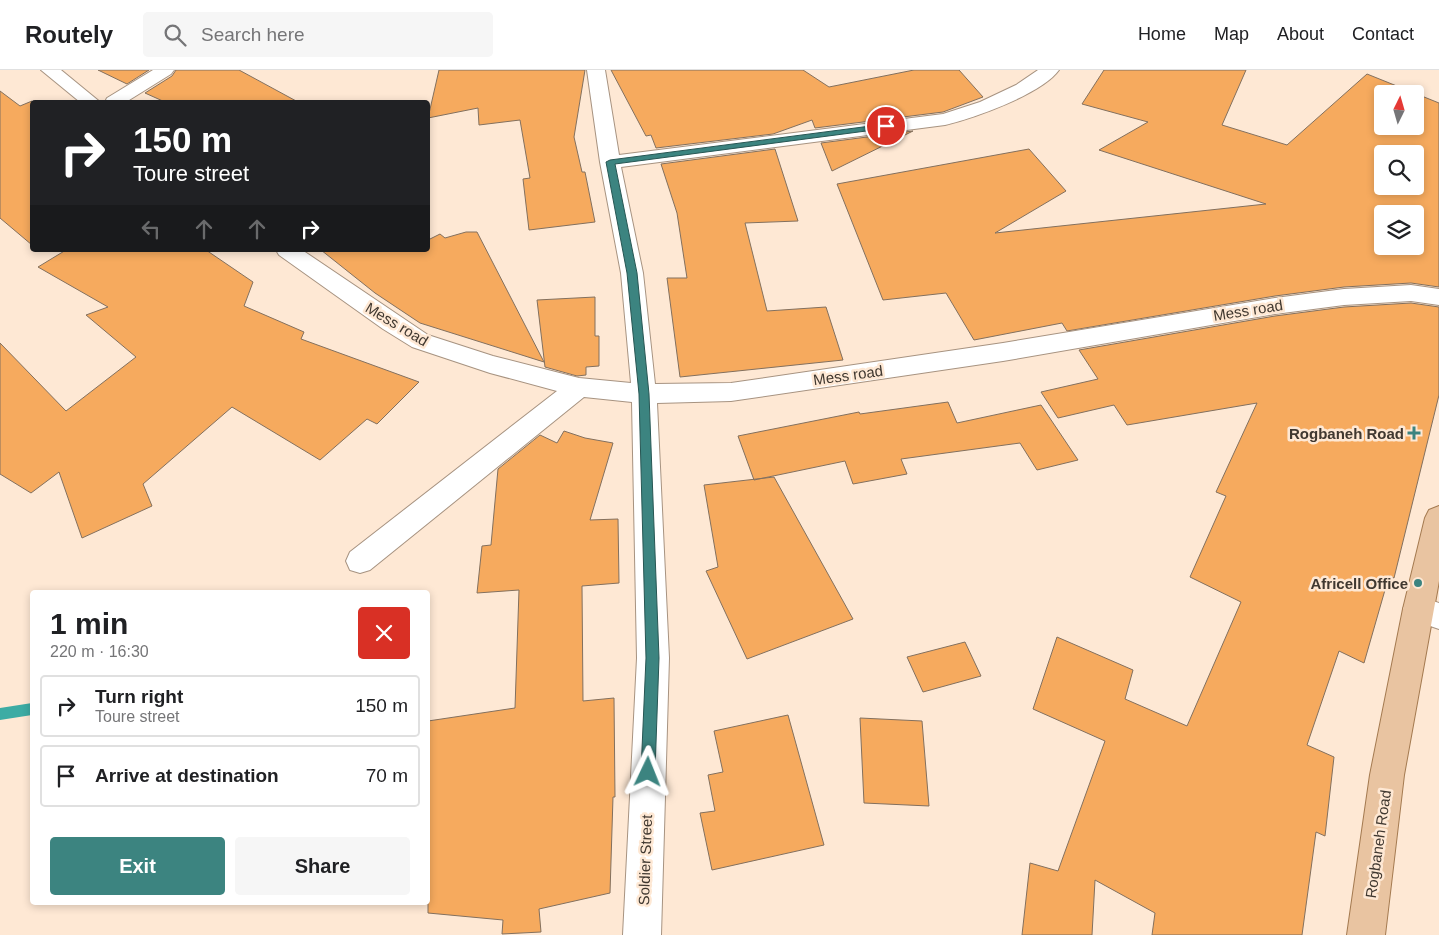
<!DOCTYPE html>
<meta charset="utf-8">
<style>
:root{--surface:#fff;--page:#f6f6f6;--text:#202124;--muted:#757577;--line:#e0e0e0;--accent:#3c8480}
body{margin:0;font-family:Helvetica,sans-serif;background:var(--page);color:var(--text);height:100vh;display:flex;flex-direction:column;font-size:19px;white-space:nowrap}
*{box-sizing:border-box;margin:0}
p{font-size:16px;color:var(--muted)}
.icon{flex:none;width:28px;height:28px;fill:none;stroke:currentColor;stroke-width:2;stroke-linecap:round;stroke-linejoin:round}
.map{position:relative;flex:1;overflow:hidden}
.details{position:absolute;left:30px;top:520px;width:400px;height:315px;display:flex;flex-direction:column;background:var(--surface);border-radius:5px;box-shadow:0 2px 8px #0003}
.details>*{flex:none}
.guide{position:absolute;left:30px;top:30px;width:400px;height:152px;border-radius:5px;box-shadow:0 2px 8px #0003;background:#202124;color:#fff;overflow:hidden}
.needle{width:32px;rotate:5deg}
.buttons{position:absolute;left:1374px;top:15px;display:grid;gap:10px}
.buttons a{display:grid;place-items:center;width:50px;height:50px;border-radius:5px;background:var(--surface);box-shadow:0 2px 8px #0003;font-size:25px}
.pin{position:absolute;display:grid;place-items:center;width:42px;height:42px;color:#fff;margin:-21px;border:2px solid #fff;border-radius:50%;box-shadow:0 1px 5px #0007}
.me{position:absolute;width:55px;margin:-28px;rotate:2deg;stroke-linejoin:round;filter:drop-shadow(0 0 4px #0008)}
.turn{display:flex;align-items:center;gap:18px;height:105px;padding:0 20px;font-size:22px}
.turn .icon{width:65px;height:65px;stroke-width:2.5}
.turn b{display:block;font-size:35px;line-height:42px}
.lanes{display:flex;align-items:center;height:48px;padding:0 20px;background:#0003;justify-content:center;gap:25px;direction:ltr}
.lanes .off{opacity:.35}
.round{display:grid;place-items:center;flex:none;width:52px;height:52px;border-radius:5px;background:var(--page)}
.summary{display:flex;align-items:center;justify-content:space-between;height:85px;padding:0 20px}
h1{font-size:30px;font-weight:600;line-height:38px}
.cta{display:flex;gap:10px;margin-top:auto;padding:10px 20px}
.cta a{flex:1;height:58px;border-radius:5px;background:var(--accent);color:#fff;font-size:20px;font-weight:600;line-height:58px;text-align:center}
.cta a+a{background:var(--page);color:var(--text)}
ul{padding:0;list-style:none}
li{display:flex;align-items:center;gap:15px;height:62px;margin:0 10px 8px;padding:0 10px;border:2px solid var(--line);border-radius:5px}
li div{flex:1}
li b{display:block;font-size:19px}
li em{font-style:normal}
header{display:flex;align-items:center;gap:30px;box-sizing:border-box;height:70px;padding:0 25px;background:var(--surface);border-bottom:1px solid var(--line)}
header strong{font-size:24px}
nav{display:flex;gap:28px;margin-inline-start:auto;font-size:18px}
.search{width:350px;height:45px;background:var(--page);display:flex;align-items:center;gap:12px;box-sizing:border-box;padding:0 18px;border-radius:5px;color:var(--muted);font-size:19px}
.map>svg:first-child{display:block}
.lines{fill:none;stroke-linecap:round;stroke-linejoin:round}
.stream{fill:#3daca4;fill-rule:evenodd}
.building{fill:#f6aa5e;stroke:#83705e;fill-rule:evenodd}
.street-casing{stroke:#a79381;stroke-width:2}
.primary-casing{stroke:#a47a50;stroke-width:2}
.street{fill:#fff;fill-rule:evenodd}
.primary{fill:#e9c4a1;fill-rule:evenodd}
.route{fill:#3c8480;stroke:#275653}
.poi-dot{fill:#3c8480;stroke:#fee8d4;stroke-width:2}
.labels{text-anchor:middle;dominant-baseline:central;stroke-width:5;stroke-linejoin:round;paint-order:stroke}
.street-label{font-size:15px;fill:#403830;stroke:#fee8d4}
.poi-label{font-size:15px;font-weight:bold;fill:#403830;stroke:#fee8d4;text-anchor:end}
</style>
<header>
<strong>Routely</strong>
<div class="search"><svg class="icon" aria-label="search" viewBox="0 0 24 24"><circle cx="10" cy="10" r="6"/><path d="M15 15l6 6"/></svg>Search here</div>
<nav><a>Home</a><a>Map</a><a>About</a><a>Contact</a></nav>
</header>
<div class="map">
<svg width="1439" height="865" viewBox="0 0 1439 865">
<rect width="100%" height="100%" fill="#fee8d4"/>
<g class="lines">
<path class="stream" d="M32 633V645L0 650V638Z"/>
</g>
<path class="building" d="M98 0H149L127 14Z
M176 0H239L298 32H165L145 23 172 6Z
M439 0H585L574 67 582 102H585L595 152 529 160 523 109 530 108 520 50 479 55 478 38 428 48Z
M611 0H803L829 17 914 0H959L983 27 943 42 815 58 812 50 773 64 656 78 651 65 646 66Z
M1104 0H1246L1222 55 1287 75 1367 4 1439 33V217L1411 213 1344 217 1275 226 1067 261 1062 253 974 270 946 223 883 230 837 114 1029 79 1066 121 995 163 1266 134 1099 80 1148 52 1082 34ZM1382 24H1415V56H1382ZM1382 84H1415V116H1382ZM1382 144H1415V176H1382Z
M0 21 20 36 32 31V175L0 148Z
M913 61 832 101 821 73Z
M775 79 798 151 745 153 767 241 826 237 843 290 680 307 667 208H687L677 143 661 94Z
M466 162H477L544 292 420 253 375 223 321 180H428V170L440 164 445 168Z
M66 180H206L253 212 244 236 304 262 301 269 419 312 377 354 367 349 320 390 232 337 143 414 152 436 82 468 59 402 31 423 0 404V273L66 341 136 287 86 245 108 237 38 197Z
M595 227V266H599V296L586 297V305L577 306 545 297 537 230Z
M1411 233 1439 237V325L1394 508 1389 506 1364 593 1339 581 1307 675 1334 687 1325 766 1316 762 1302 865H1152L1155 843 1095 810 1092 865H1022L1030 793 1058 801 1105 671 1033 639 1057 567 1133 600 1125 629 1187 656 1241 532 1190 507 1226 426 1216 422 1257 333 1127 355 1114 335 1058 348 1041 322 1098 309 1079 280 1275 246 1344 237Z
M948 332 957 353 1041 335 1078 390 1037 400 1020 373 901 389 907 404 853 414 845 391 754 410 738 366 859 342 860 344Z
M564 361 585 368 613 373 590 450 618 449 619 513 582 516 583 631 614 628 615 727H613L610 823 539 839 541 862 502 864 503 850 428 843V651L515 638 519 520 477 523 482 476 491 475 498 399 540 365 557 373Z
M774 407 853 549 747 589 706 501 718 497 704 415Z
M965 572 981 606 923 622 907 587Z
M788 645 824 775 712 800 700 743 715 741 708 705 723 702 714 661Z
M860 648 922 651 929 736 864 733Z"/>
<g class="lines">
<g class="street-casing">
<path id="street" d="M41 0H61L100 32H80Z
M153 0H174L171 4 126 32H105L107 28Z
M587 0H605L619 85 943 44 980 32 1016 15 1038 0H1059C1042 24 974 48 945 55L621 97 643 203 655 314 731 313 1003 273 1275 228 1344 219 1411 215 1439 219V235L1411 231 1344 235 1275 244 1003 291 731 331 657 333 669 588 661 865H623L637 588 632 332 584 327 370 500 360 503 350 500 346 491 350 482 557 321 490 303 412 277 383 259 279 185 276 180H302L428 265 493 286 579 308 631 313 621 203 600 92Z
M1418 526 1439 533V559L1407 548 1403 539 1407 530Z"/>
</g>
<g class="primary-casing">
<path id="primary" d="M1439 436V511L1404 705 1385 865H1347L1370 705 1403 539 1425 448 1429 440Z"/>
</g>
<use href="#street" class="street"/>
<use href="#primary" class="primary"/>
</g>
<path class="route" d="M886 54 889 55V58L615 94 637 203 649 324 659 588 655 702 653 707 648 709 643 707 641 702 646 588 639 324 627 203 606 92 610 90Z"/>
<g class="poi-dot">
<path d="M1411.5 355.5h5v5h5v5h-5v5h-5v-5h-5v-5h5z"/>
<circle cx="1418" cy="513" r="5"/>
</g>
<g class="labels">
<g class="street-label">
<text transform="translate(1248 240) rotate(-9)">Mess road</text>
<text transform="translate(397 254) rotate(31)">Mess road</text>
<text transform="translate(848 305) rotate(-8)">Mess road</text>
<text transform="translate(1378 774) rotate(-82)">Rogbaneh Road</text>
<text transform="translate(645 790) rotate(-88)">Soldier Street</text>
</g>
<g class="poi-label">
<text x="1404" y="363">Rogbaneh Road</text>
<text x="1408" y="513">Africell Office</text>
</g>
</g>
</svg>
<div class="buttons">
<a><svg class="needle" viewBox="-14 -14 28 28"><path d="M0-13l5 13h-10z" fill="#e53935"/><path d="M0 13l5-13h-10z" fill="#757577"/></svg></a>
<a><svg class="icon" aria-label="search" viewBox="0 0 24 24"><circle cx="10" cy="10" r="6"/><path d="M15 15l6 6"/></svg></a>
<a><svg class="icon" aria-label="layers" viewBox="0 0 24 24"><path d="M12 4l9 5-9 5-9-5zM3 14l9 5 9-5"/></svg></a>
</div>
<div class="pin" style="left:886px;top:56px;background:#d93025"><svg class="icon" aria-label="arrive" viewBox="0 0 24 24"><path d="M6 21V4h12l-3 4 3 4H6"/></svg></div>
<svg class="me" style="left:648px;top:702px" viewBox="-20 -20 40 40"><path d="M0-17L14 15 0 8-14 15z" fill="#3c8480" stroke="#fff" stroke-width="4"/></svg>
<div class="guide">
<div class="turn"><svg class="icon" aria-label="right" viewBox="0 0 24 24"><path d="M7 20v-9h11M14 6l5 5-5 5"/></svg><div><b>150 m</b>Toure street</div></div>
<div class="lanes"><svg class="icon off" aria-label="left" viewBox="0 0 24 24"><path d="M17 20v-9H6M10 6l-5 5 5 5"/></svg><svg class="icon off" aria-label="ahead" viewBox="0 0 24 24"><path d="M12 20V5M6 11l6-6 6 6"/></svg><svg class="icon off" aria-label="ahead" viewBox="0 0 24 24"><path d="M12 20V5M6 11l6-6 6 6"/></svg><svg class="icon" aria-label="right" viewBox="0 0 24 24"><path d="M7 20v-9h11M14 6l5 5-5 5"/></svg></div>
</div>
<section class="details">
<div class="summary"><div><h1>1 min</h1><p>220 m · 16:30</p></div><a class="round" style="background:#d93025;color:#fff"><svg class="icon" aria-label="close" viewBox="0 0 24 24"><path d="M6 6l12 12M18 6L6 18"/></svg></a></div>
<ul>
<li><svg class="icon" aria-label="right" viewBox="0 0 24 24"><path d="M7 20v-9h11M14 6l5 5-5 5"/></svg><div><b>Turn right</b><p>Toure street</p></div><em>150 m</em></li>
<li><svg class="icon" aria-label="arrive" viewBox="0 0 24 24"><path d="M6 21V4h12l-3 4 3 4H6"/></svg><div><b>Arrive at destination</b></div><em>70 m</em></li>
</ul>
<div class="cta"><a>Exit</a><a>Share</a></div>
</section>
</div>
